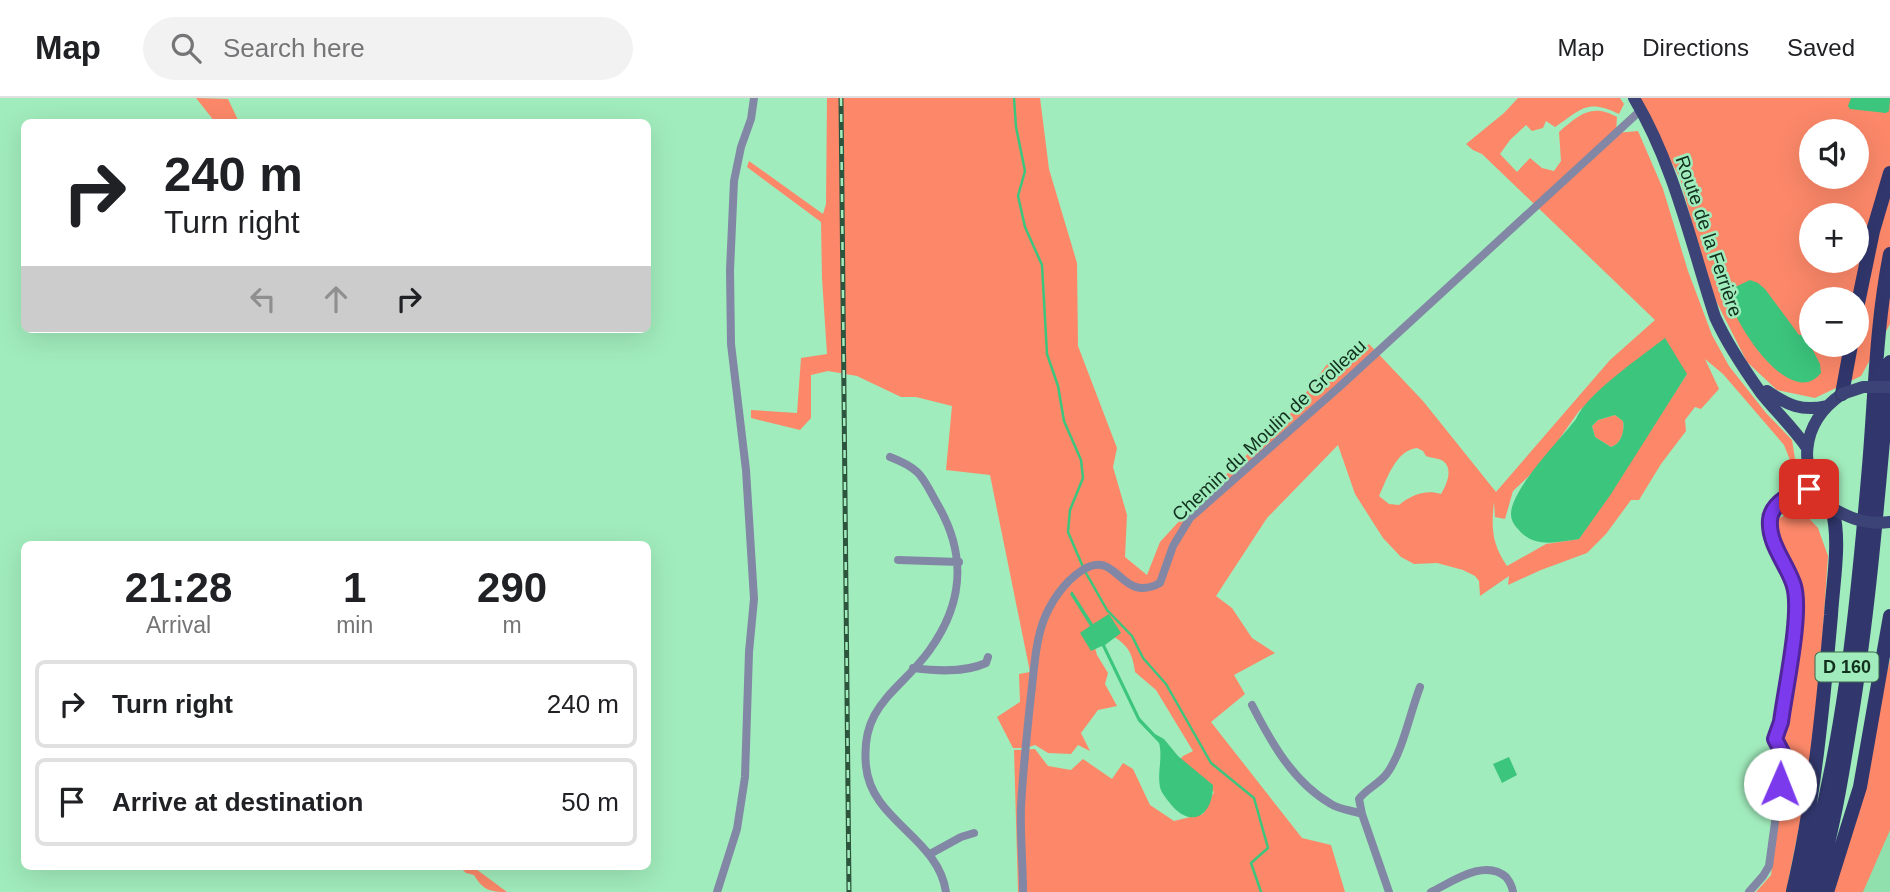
<!DOCTYPE html>
<meta charset="utf-8">
<style>
:root{--surface:#fff;--page:#f2f2f2;--text:#202124;--muted:#757577;--line:#e0e0e0}
body{margin:0;font-family:Helvetica,sans-serif;background:var(--page);color:var(--text);height:100vh;display:flex;flex-direction:column;font-size:26px;white-space:nowrap}
*{box-sizing:border-box;margin:0}
p{font-size:23px;color:var(--muted)}
.icon{flex:none;width:38px;height:38px;fill:none;stroke:currentColor;stroke-width:2;stroke-linecap:round;stroke-linejoin:round}
.map{position:relative;flex:1;overflow:hidden}
.sheet{position:absolute;left:21px;top:443px;width:630px;height:329px;display:flex;flex-direction:column;background:var(--surface);border-radius:10px;box-shadow:0 7px 28px #0002}
.sheet>*{flex:none}
.banner{position:absolute;left:21px;top:21px;width:630px;height:214px;border-radius:10px;box-shadow:0 7px 28px #0002;background:#fff;color:var(--text);overflow:hidden}
.fabs{position:absolute;left:1799px;top:21px;display:grid;gap:14px}
.fabs a{display:grid;place-items:center;width:70px;height:70px;border-radius:50%;background:var(--surface);box-shadow:0 7px 28px #0002;font-size:35px}
.pin{position:absolute;display:grid;place-items:center;width:60px;height:60px;color:#fff;margin:-30px;border-radius:14px;box-shadow:0 4px 10px #0006}
.me{position:absolute;width:77px;margin:-38px;rotate:1deg;stroke-linejoin:round;filter:drop-shadow(0 0 5px #0008)}
.turn{display:flex;align-items:center;gap:24px;height:147px;padding:0 28px;font-size:32px}
.turn .icon{width:91px;height:91px;stroke-width:2.5}
.turn b{display:block;font-size:49px;line-height:60px}
.lanes{display:flex;align-items:center;height:66px;padding:0 28px;background:#0003;justify-content:center;gap:35px;direction:ltr}
.lanes .off{opacity:.35}
.eta{display:flex;justify-content:space-evenly;align-items:center;height:119px;text-align:center}
.eta b{font-size:42px;font-weight:700;line-height:49px}
ul{padding:0;list-style:none}
li{display:flex;align-items:center;gap:21px;height:88px;margin:0 14px 10px;padding:0 14px;border:4px solid var(--line);border-radius:10px}
li div{flex:1}
li b{display:block;font-size:26px}
li em{font-style:normal}
header{display:flex;align-items:center;gap:42px;box-sizing:border-box;height:98px;padding:0 35px;background:var(--surface);border-bottom:2px solid var(--line)}
header strong{font-size:33px}
nav{display:flex;gap:38px;margin-inline-start:auto;font-size:24px}
.search{width:490px;height:63px;background:var(--page);display:flex;align-items:center;gap:18px;box-sizing:border-box;padding:0 24px;border-radius:38px;color:var(--muted);font-size:26px}
.map>svg:first-child{display:block}
.built{fill:#8fe0ad}
.green{fill:#fc8869;fill-rule:evenodd}
.water{fill:#3cc57d;fill-rule:evenodd}
.lines{fill:none;stroke-linecap:round;stroke-linejoin:round}
.stream{stroke:#3cc57d;stroke-width:2.5}
.minor{stroke:#8187a4;stroke-width:8}
.primary{stroke:#3c4376;stroke-width:12}
.trunk{stroke:#31376d;stroke-width:14}
.rail-casing{stroke:#2d553d;stroke-width:5}
.rail{stroke:#a1ecbc;stroke-width:2.5;stroke-dasharray:8;stroke-linecap:butt}
.primary-bridge{stroke:#3c4376;stroke-width:12}
.route-casing{stroke:#51269a;stroke-width:18}
.route{stroke:#7c3aed;stroke-width:12}
.labels{text-anchor:middle;dominant-baseline:central;stroke-width:5;stroke-linejoin:round;paint-order:stroke}
.shield{fill:#a1ecbc;stroke:#3c684d;stroke-width:2}
.shield-label{font-size:18px;font-weight:bold;fill:#11301e}
.street-label{font-size:19px;fill:#11301e;stroke:#a1ecbc}
</style>
<header>
<strong>Map</strong>
<div class="search"><svg class="icon" aria-label="search" viewBox="0 0 24 24"><circle cx="10" cy="10" r="6"/><path d="M15 15l6 6"/></svg>Search here</div>
<nav><a>Map</a><a>Directions</a><a>Saved</a></nav>
</header>
<div class="map">
<svg width="1890" height="794" viewBox="0 0 1890 794">
<rect width="100%" height="100%" fill="#a1ecbc"/>
<path class="built" d="M1890 649V794H1834Z"/>
<path class="green" d="M196 0 228 1 239 24H215Z
M827 0H1040L1049 71 1077 165 1078 248 1117 350 1113 369 1127 417 1125 459 1147 477 1160 444 1195 406 1291 315 1328 265 1344 269 1369 246 1423 303 1496 394 1610 262 1655 222 1482 56 1473 52 1466 46 1504 15 1518 0H1620L1624 6 1619 16C1586 0 1581 12 1555 29L1546 23 1543 30 1532 33 1526 27 1510 42 1500 56 1517 74 1530 60 1542 70 1554 73 1561 63 1559 34C1579 17 1591 5 1617 19L1616 35 1638 33 1663 91 1688 173 1712 237 1729 268 1766 315 1792 342 1796 367H1792L1784 347 1723 276 1705 261 1719 291 1701 311 1695 309 1685 322 1686 333 1661 366 1639 402H1631L1606 436 1587 455 1541 472 1508 487 1509 478 1480 498 1479 483 1475 478 1463 472 1437 465 1414 466 1401 459 1383 440 1355 396 1338 347 1267 420 1216 498 1232 510 1252 540 1275 555 1234 577 1245 596 1211 624 1302 740 1331 747 1345 794H1018L1014 652 1035 651 1048 668 1071 672 1083 661 1112 681 1123 665 1133 671 1150 707 1174 723 1203 716 1214 694 1190 672 1177 666 1183 658 1193 653 1156 592 1135 574C1132 548 1122 542 1098 531L1091 536 1097 557 1108 575 1105 586 1117 608 1098 612 1081 635 1090 653 1078 647 1071 656 1048 655 1035 647 1026 650H1013L997 619 1020 604 1019 576 1030 574 990 377 946 372 952 308 916 299H901L857 278 828 273 811 277V320L800 332 751 320V312L797 315 801 260 827 256 822 180 821 124 747 69 749 63 823 116 826 106ZM1623 274 1687 276 1579 441 1546 446 1507 468C1492 446 1491 430 1494 404L1495 419 1505 421 1513 393 1529 378 1553 350 1579 313ZM1417 350 1423 353 1426 358C1431 360 1439 360 1443 363 1454 371 1446 388 1441 396 1426 391 1411 397 1399 407L1389 406 1379 398C1387 381 1396 352 1417 350Z
M1637 0H1890V226L1861 278 1815 300 1777 292 1747 264 1709 189 1680 80ZM1811 33H1857V79H1811ZM1811 117H1857V163H1811ZM1811 201H1857V247H1811Z
M1615 317 1623 323C1625 333 1621 346 1611 349L1595 339 1592 328 1598 322Z
M1802 413 1818 430 1828 458 1820 574 1809 679 1786 794H1756L1771 777 1786 655 1780 640 1787 617 1801 493 1779 445 1776 431 1778 421 1789 415Z
M1890 562V732L1863 794H1831Z
M459 768H472L507 794C490 794 483 792 474 777L466 775Z"/>
<path class="water" d="M1851 0H1890L1889 13 1886 15 1850 11 1848 8Z
M1750 182 1758 185 1765 191 1799 237H1805L1820 266 1821 275C1790 313 1735 226 1729 200L1735 189Z
M1665 240 1687 276 1611 396 1579 441C1557 444 1534 451 1518 431 1514 427 1511 422 1511 416 1511 391 1560 342 1576 321 1587 295 1641 259 1665 240ZM1615 317 1623 323C1625 333 1621 346 1611 349L1595 339 1592 328 1598 322Z
M1072 493 1093 526 1109 516 1121 535 1105 547 1140 620 1155 636 1164 641 1178 658 1213 687C1213 719 1190 732 1169 704 1166 700 1161 694 1160 689 1157 675 1163 659 1159 645L1138 623 1102 548 1091 553 1080 535 1090 528 1070 496Z
M1509 659 1517 677 1502 685 1493 666Z"/>
<g class="lines">
<path class="stream" d="M1014 0 1016 29 1025 73 1018 98 1025 129 1042 167 1047 256 1058 288 1064 323 1081 362 1083 380 1070 412 1068 434 1083 469
M1086 475 1107 512 1132 538 1143 560 1166 586 1211 665 1254 700 1268 750 1251 765 1261 794"/>
<path class="minor" d="M890 359C924 372 922 380 939 409 967 459 963 506 929 553 899 594 860 607 866 668 871 723 938 739 946 794
M1780 405C1794 397 1802 388 1818 394
M898 462 959 464
M913 570C936 573 964 575 986 565L988 559
M1252 607C1271 644 1293 684 1331 706 1340 712 1352 712 1362 716
M930 756 961 739 974 735
M717 794 737 731 745 679 749 554 754 501 746 372 731 246 730 172 734 83 741 49 751 21 754 0
M1023 794C1023 766 1020 737 1021 709 1023 672 1027 634 1031 597 1034 573 1035 547 1043 524 1050 505 1064 484 1081 473 1118 448 1119 507 1160 485L1173 448 1190 420 1337 291 1641 12
M1389 794 1362 716 1359 701C1367 690 1380 686 1388 674 1403 652 1410 615 1420 589
M1431 794C1452 784 1485 760 1506 779 1510 784 1512 788 1513 794
M1749 794 1763 778 1769 768 1784 658 1775 641 1781 623 1797 509 1794 489 1771 435 1770 421 1775 408 1808 368"/>
<path class="primary" d="M1634 0C1674 67 1691 146 1715 219 1727 246 1744 271 1761 295 1776 314 1793 329 1807 350
M1767 293C1787 307 1802 314 1827 308
M1832 410C1795 374 1800 325 1842 296"/>
<path class="trunk" d="M1857 210 1873 133 1890 75
M1842 296 1851 247
M1793 793C1814 703 1823 609 1831 517 1833 483 1841 443 1832 410
M1801 794C1843 657 1857 511 1869 368 1875 298 1876 226 1890 156
M1814 794C1832 740 1841 684 1850 628 1870 508 1879 386 1890 264
M1827 794 1860 689 1890 518"/>
<g class="rail-casing">
<path id="rail" d="M841 0 849 794"/>
</g>
<use href="#rail" class="rail"/>
<path class="primary-bridge" d="M1842 296 1863 289H1890
M1832 410C1851 421 1867 427 1890 424"/>
</g>
<g class="lines">
<g class="route-casing">
<path id="route" d="M1780 686 1784 658 1775 641 1781 624C1785 592 1802 516 1794 488 1788 467 1768 446 1770 422 1771 406 1794 392 1809 391"/>
</g>
<use href="#route" class="route"/>
</g>
<g class="labels">
<rect class="shield" x="1815.5" y="554.5" width="63" height="29" rx="5"/>
<g class="shield-label">
<text x="1847" y="569">D 160</text>
</g>
<g class="street-label">
<text transform="translate(1709 138) rotate(71)">Route de la Ferrière</text>
<text transform="translate(1269 332) rotate(-43)">Chemin du Moulin de Grolleau</text>
</g>
</g>
</svg>
<div class="fabs">
<a><svg class="icon" aria-label="sound" viewBox="0 0 24 24"><path d="M4 9h4l5-4v14l-5-4H4zM17 9q2 3 0 6"/></svg></a>
<a>+</a>
<a>−</a>
</div>
<div class="pin" style="left:1809px;top:391px;background:#d93025"><svg class="icon" aria-label="arrive" viewBox="0 0 24 24"><path d="M6 21V4h12l-3 4 3 4H6"/></svg></div>
<svg class="me" style="left:1780px;top:686px" viewBox="-20 -20 40 40"><circle r="19" fill="#fff"/><path d="M0-13L10 11 0 6-10 11z" fill="#7c3aed"/></svg>
<div class="banner">
<div class="turn"><svg class="icon" aria-label="right" viewBox="0 0 24 24"><path d="M7 20v-9h11M14 6l5 5-5 5"/></svg><div><b>240 m</b>Turn right</div></div>
<div class="lanes"><svg class="icon off" aria-label="left" viewBox="0 0 24 24"><path d="M17 20v-9H6M10 6l-5 5 5 5"/></svg><svg class="icon off" aria-label="ahead" viewBox="0 0 24 24"><path d="M12 20V5M6 11l6-6 6 6"/></svg><svg class="icon" aria-label="right" viewBox="0 0 24 24"><path d="M7 20v-9h11M14 6l5 5-5 5"/></svg></div>
</div>
<section class="sheet">
<div class="eta">
<div><b>21:28</b><p>Arrival</p></div>
<div><b>1</b><p>min</p></div>
<div><b>290</b><p>m</p></div>
</div>
<ul>
<li><svg class="icon" aria-label="right" viewBox="0 0 24 24"><path d="M7 20v-9h11M14 6l5 5-5 5"/></svg><div><b>Turn right</b></div><em>240 m</em></li>
<li><svg class="icon" aria-label="arrive" viewBox="0 0 24 24"><path d="M6 21V4h12l-3 4 3 4H6"/></svg><div><b>Arrive at destination</b></div><em>50 m</em></li>
</ul>
</section>
</div>
